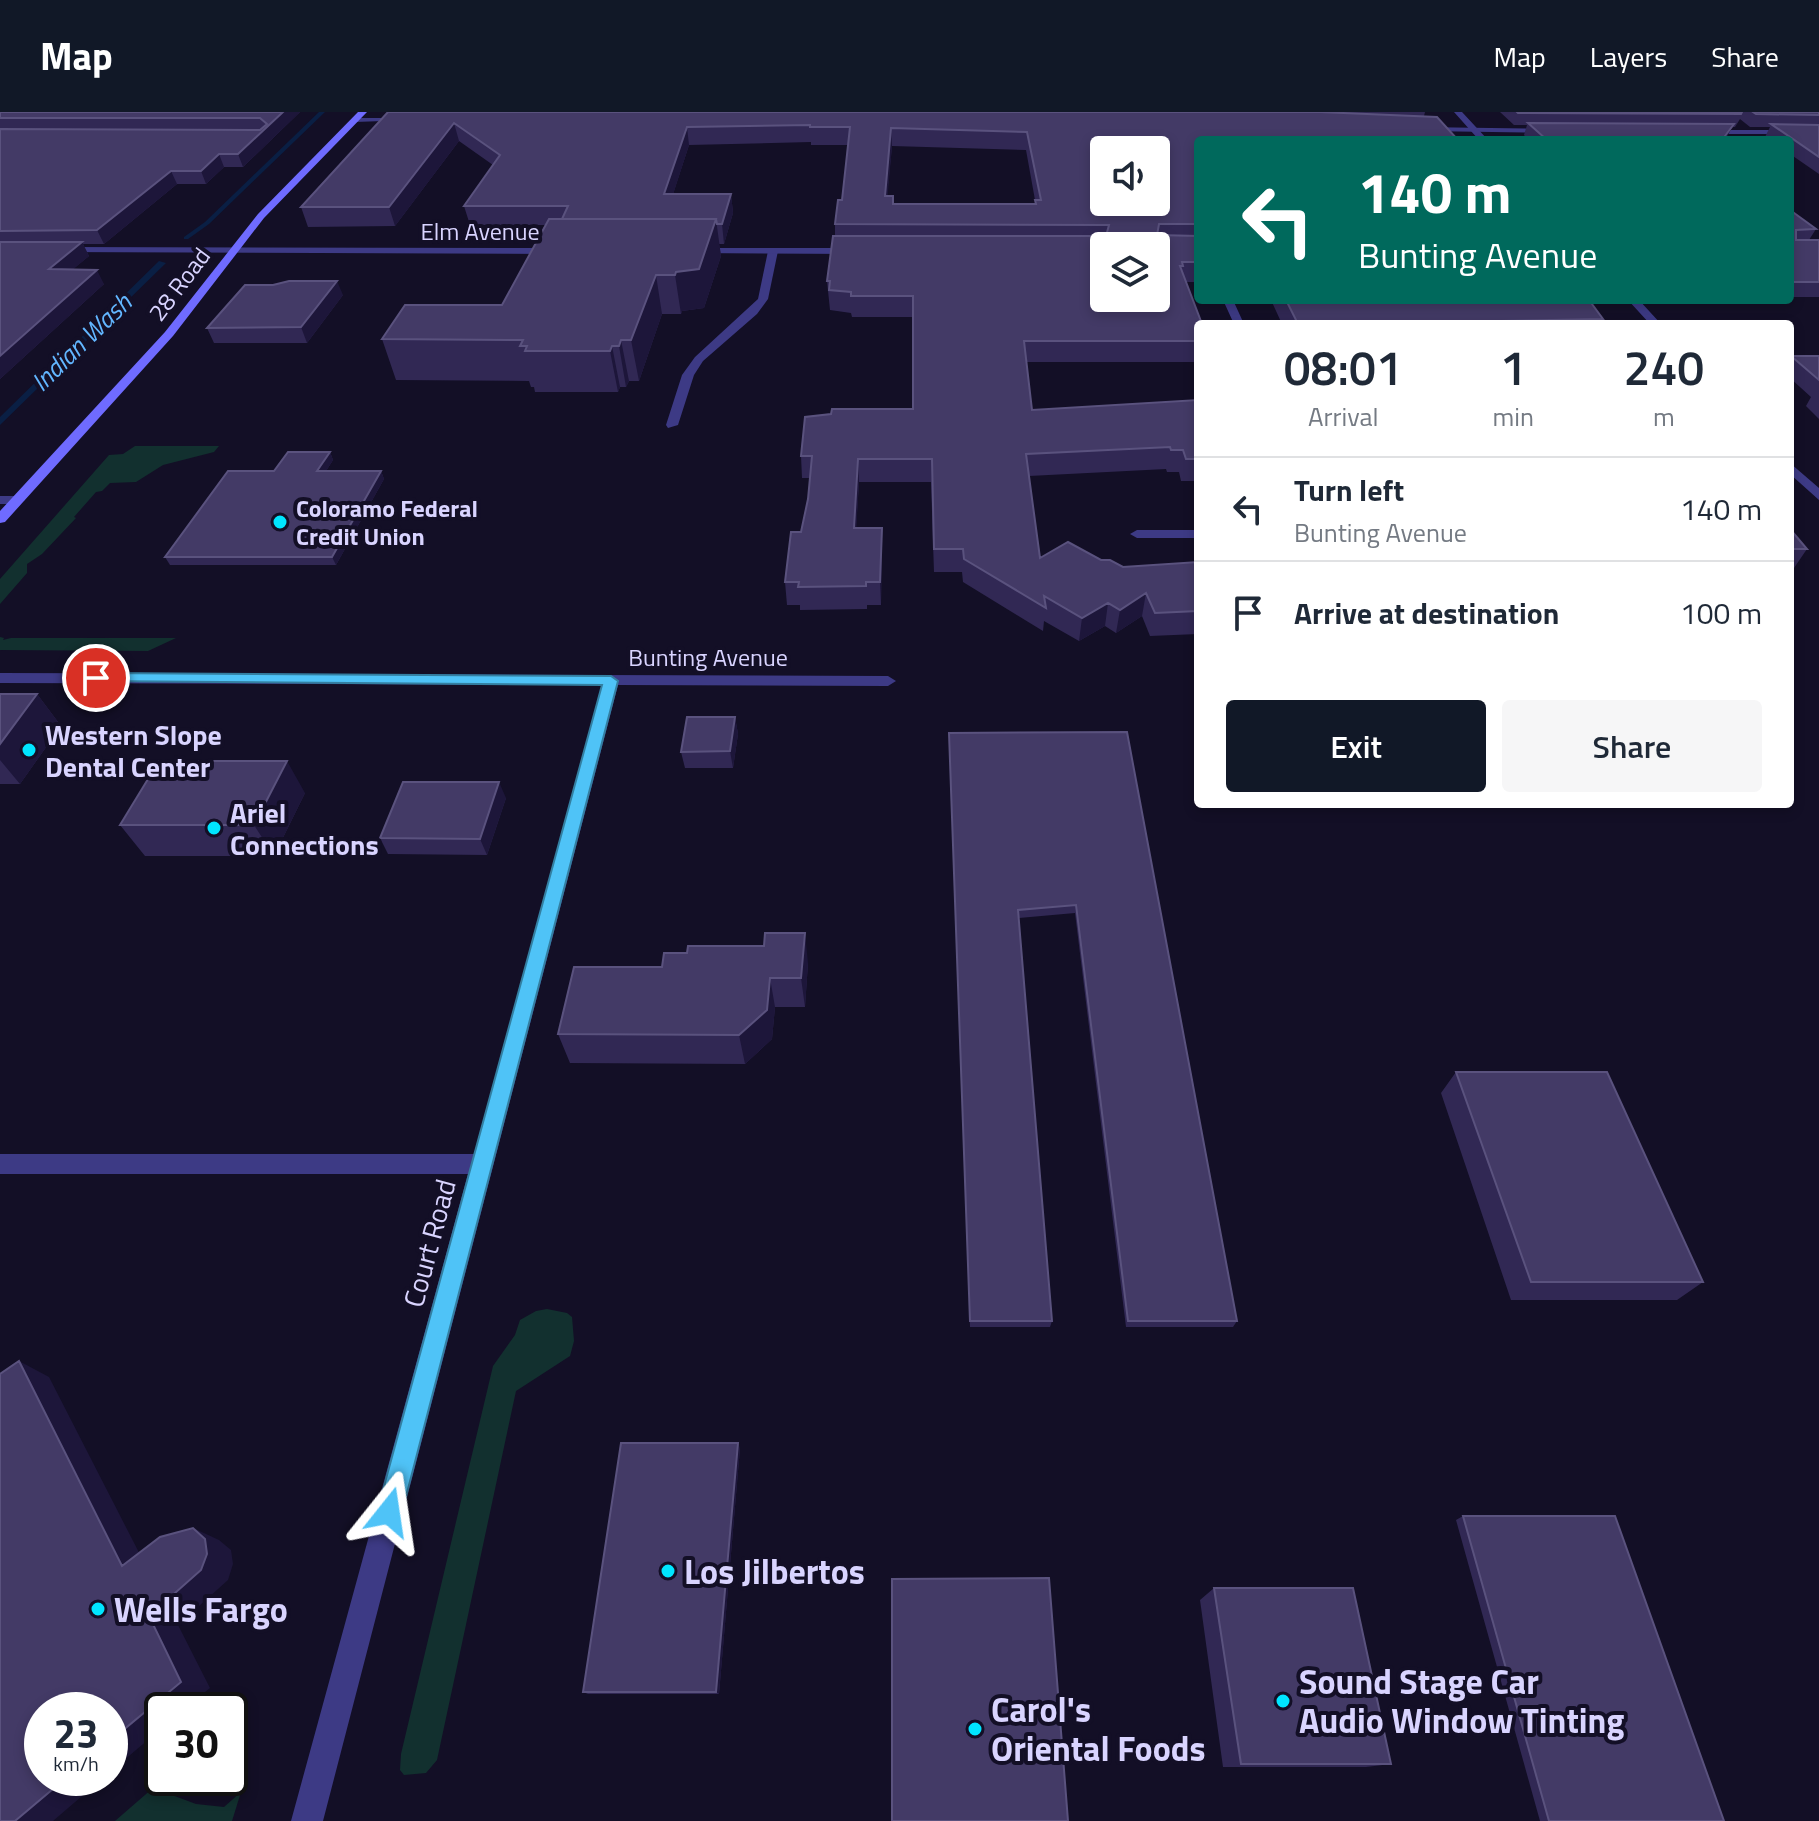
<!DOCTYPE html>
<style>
:root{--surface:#fff;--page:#f6f6f7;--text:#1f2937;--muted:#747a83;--line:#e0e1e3;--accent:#111827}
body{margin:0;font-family:"Titillium Web",sans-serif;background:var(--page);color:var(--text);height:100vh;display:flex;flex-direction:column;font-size:30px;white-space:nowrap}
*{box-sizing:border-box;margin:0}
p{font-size:26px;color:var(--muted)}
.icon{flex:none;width:44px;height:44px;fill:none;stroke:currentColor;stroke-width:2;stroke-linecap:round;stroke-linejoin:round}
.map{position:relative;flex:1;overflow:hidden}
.drawer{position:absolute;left:1194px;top:208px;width:600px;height:488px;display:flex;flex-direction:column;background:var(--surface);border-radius:8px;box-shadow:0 4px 12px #0003}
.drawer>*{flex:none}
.guide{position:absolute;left:1194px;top:24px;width:600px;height:168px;border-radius:8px;box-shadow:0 4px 12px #0003;background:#00695c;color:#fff;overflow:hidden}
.buttons{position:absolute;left:1090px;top:24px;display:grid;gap:16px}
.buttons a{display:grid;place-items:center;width:80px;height:80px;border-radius:8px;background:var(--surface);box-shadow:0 4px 12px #0003;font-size:40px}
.speed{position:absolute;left:24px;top:1580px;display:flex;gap:16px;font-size:40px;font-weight:700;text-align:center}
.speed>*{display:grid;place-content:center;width:104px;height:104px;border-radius:50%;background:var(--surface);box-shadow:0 4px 12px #0003;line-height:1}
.speed small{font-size:20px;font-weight:400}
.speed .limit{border:4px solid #111;border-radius:12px;background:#fff;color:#111}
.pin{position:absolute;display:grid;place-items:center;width:68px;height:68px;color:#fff;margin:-34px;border:4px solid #fff;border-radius:50%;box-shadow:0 2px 8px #0007}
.me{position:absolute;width:88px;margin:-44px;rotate:15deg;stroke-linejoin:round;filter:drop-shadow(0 0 6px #0008)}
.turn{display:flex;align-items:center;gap:28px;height:168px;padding:0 32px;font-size:36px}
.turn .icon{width:104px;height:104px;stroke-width:2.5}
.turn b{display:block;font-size:56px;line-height:68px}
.eta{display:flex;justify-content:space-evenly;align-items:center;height:136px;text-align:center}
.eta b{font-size:48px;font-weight:600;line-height:56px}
.cta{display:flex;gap:16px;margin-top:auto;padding:16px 32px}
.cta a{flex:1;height:92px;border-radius:8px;background:var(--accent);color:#fff;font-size:32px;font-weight:600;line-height:92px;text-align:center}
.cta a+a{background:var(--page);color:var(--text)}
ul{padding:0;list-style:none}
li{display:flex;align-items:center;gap:24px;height:104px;padding:0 32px;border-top:2px solid var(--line)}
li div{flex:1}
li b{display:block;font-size:30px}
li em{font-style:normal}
header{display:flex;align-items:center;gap:48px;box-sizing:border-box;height:112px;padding:0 40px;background:var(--accent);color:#fff}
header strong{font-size:38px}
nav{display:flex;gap:44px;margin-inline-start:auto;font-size:28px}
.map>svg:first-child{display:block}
.green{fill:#12302f}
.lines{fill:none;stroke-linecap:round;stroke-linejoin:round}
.stream{fill:#0a1f44;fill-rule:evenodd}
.minor{fill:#3d3a85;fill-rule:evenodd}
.tertiary{fill:#3d3a85;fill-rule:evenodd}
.secondary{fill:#6f6bff;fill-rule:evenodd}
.wall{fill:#312854;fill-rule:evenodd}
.shaded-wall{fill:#1d163a}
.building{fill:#433a66;stroke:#5a527e;stroke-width:2;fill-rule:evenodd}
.route{fill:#4fc3f7;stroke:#337fa1;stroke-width:2}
.poi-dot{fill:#00e5ff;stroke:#130f26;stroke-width:3}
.labels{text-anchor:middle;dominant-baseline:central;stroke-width:8;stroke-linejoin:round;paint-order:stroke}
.far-street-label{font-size:24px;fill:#d9d4ff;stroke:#130f26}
.far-poi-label{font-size:24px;font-weight:bold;fill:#d9d4ff;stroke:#130f26;text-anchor:start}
.far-water-label{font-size:26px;font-style:italic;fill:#62b6ff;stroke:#130f26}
.poi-label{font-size:28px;font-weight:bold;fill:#d9d4ff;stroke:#130f26;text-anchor:start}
.street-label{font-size:28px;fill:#d9d4ff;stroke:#130f26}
.near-poi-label{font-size:34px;font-weight:bold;fill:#d9d4ff;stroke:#130f26;text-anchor:start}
</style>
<header>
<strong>Map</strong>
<nav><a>Map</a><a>Layers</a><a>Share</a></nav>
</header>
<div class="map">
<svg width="1819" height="1709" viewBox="0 0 1819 1709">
<rect width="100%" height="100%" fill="#130f26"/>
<path class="green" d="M135 334H219L214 340 163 353 136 370 110 371 102 379 96 380 74 405 76 406 42 442 27 452V461L0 492V467L109 343 123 342Z
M0 525 4 526 3 528 11 526H176L148 539 0 538Z
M547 1197 567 1201 572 1205 574 1229 570 1244 516 1279 437 1648 426 1661 404 1663 400 1658 401 1642 493 1254 515 1223 520 1208 536 1199Z
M153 1676 196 1692 224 1695 241 1680 232 1709H115Z"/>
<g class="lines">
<path class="stream" d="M319 0H325L209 112 188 127H184V125L205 110Z
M159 149 166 151 0 313V305Z"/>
<path class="minor" d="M352 6H407L411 8 355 10Z
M1420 15 1551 17 1555 19 1551 21 1423 19Z
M1700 18H1819V22H1703Z
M773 136 778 139 768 187 757 202 703 249 694 263 678 313 668 316 666 313 682 263 695 245 758 187 768 139Z
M1223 188H1233L1244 212H1234Z
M0 384H18L25 388 18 392H0Z
M1198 418V426H1137L1130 422 1137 418Z
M0 561 888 564 896 569 888 574 618 573 323 1709H291L468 1062H0V1042H474L602 573 0 571Z"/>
<path class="tertiary" d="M1454 0H1462L1488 28H1479Z
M60 135 556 136 561 139 556 142 56 140V136Z
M696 136H856L861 139 856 142 692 141V137Z
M1628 188H1639L1661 212H1650Z
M1790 351 1819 376V388L1790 362Z"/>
<path class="secondary" d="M358 0H367L264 106 173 224 5 410 0 411V399L165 220 258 102Z"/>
</g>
<path class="wall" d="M0 0H300L243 55H224L206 72H177L104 132H83L89 144 73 157 104 172 0 267Z
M388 0H1425L1424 4 1198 28V170H1186L1198 212V250H1026L1032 298 1198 288V369H1181L1179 360H1167L1166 357 1029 364 1040 446 1101 448 1123 455 1198 450V522L1150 524 1142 504 1116 521 1105 514 1079 529 1044 509 1043 519 963 470 962 460H934L931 370H859L856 416H882L881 493H867V497L800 498V493H787L785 470 801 420 808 387 810 366H802L801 344 913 297 912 205H852L851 201 830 198 827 169 835 124V112L842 88 848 33H811V30L689 33 673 82H731L733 101 724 132H719L721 144 704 196 682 199 681 202H662L639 269H629L626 275H620L618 280H535L534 275H531L529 269 396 268 382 227 502 193 545 113H470L464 94 493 53 459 29 395 114 308 115 301 95ZM892 34 1026 38 1035 88V92H893L887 84Z
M1500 0H1819V62L1790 42V28H1770L1765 25 1770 15H1750L1740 7 1735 15H1732L1725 28H1528L1524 23 1527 13H1514Z
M1790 98 1816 117 1809 128H1819V185H1790Z
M343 183 307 231H214L207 216Z
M1271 188H1589L1603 207 1600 212H1282Z
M1791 244H1819V307L1806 294 1811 285 1790 266Z
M330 340 333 348 326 359H381L384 367 336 453H170L165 445 274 359Z
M1790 417 1807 437 1794 456H1790Z
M0 582H37L61 614 20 672H0Z
M735 605 738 622 733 656H685L681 640Z
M1127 620 1237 1209 1233 1215H1126L1075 801 1019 806 1052 1209 1050 1215H970L949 621Z
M305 681 274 744H145L120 713Z
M506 686 487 743 388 742 380 726Z
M808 851 805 895H775L772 927 745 952 570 951 558 922 662 855Z
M1456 960 1703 1170 1677 1188H1511L1441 981Z
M740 1336 719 1582H588L583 1580Z
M1463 1404 1724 1709H1540L1456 1408Z
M1214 1476 1391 1652 1366 1655H1223L1200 1488Z"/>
<path class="shaded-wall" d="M283 0H300L243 55 238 42Z
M454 11 459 29 395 114 389 95Z
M1734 12 1725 28H1722Z
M687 15 689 33 667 101 664 82Z
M891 16 892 34 886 103 885 84Z
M219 42 224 55 206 72 201 59Z
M171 59 177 72 104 132 97 118Z
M731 82 733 101 724 132 722 112Z
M716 107 721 144 704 196 682 199 681 202 675 163 676 160Z
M82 130 89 144 57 171 49 157Z
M97 158 104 172 0 267V244Z
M656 163 662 202 639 269 631 228Z
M337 169 343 183 307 231 301 215Z
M621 228 629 269 626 275 619 234Z
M612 234 620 275 618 280 610 239Z
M330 340 333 348 321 367 317 359Z
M858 347 859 370 855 439 854 416Z
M381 359 384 367 336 453 332 445Z
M882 416V439L881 493 880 470Z
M1146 481 1142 504 1116 521 1120 498Z
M1108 491 1105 514 1079 529 1082 506Z
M37 582 61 614 20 672 0 648V632Z
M735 605 738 622 733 656 730 639Z
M287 649 305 681 274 744 254 713Z
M499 670 506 686 487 743 480 727Z
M805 821 808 851 805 895 801 866Z
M770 866 775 895 772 927 745 952 739 923Z
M19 1249 49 1265 151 1464 122 1454Z
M738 1331 740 1336 719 1582 716 1580Z
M193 1416 219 1428 231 1438 233 1452 228 1468 178 1513 210 1576 183 1598H162V1616L110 1660V1629L149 1504Z
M66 1666H103L53 1709H15Z"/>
<path class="building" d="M0 0H283L238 42H219L201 59H171L97 118 0 119V17L260 18 267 12 260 6H0Z
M388 0H1320L1437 5 1458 28H1198V112H1159L1157 123 1198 124V150H1182L1183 154H1180L1202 212H1198V229H1024L1032 298 1198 288V347H1186L1183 338H1171L1170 335 1026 342 1040 446 1068 430 1101 448H1110L1123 455 1198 450V499L1155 501 1146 481 1120 498 1108 491 1082 506 1044 484 1046 496 964 447 963 437H934L932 347H858L854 416H882L880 470H866V474L798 475 799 470H785L791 420H801L808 387 812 344H801L805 305 831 302 832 297H913V184H851V180L829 178 830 169H827L833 124H1106L1109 113 835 112 838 88H842L850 15H810V13L687 15 664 82H731L722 112H717L716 107H562L568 94H464L500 43 454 11 389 95H301ZM891 16 1027 20 1041 88H1035L1036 92H893V84H885ZM1104 38H1156V90H1104ZM1104 134H1156V186H1104Z
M1517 0H1742L1741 2 1518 1Z
M1753 0H1819V3L1756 2Z
M1528 11 1734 12 1722 28H1547Z
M1771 12 1819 13V45Z
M1790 98 1816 117 1796 118V128H1819V170H1790Z
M549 107H716L699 157 676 160 675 163H656L631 228H621L619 234H612L610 239H525L527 234H520L523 228 382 227 405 193H502Z
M0 130H82L49 157 97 158 0 244Z
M289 169H337L301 215 207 216 245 173H273Z
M1286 188H1589L1603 207 1501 209V212H1298Z
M1791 244H1819V268Z
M288 340H330L317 359H381L332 445H165L228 359H274Z
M1790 417 1807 437H1790Z
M0 582H37L0 632Z
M687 605H735L730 639 681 640Z
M1127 620 1237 1209H1128L1076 793 1018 798 1052 1209H970L949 621Z
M159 649H287L254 713H120Z
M403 670H499L480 727 380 726Z
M765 821H805L801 866H770L767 898 739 923 558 922 574 855H662L664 841H687L688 834H764Z
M1456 960H1607L1703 1170H1531Z
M19 1249 122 1454 160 1425 193 1416 205 1427 207 1442 201 1458 149 1504 181 1570 110 1629V1598H42V1666H66L15 1709H0V1262Z
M621 1331H738L716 1580H583Z
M1463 1404H1615L1724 1709H1549Z
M1049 1466 1068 1709H892V1467Z
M1214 1476H1353L1391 1652H1241Z"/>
<path class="route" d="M96 561 611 564 618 569 402 1400 398 1409 389 1413 380 1409 377 1400 602 573 90 569 88 566Z"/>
<g class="poi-dot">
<circle cx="280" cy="410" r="8"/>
<circle cx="29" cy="638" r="8"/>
<circle cx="214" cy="716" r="8"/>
<circle cx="668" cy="1459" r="8"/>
<circle cx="98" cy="1497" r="8"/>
<circle cx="1283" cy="1589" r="8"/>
<circle cx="975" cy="1617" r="8"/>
</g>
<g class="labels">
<g class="far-street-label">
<text x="480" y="119">Elm Avenue</text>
<text transform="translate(179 172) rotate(-53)">28 Road</text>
<text x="708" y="545">Bunting Avenue</text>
</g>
<g class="far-poi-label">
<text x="296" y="396">Coloramo Federal<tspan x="296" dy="28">Credit Union</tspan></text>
</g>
<g class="far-water-label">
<text transform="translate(81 230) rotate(-44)">Indian Wash</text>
</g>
<g class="poi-label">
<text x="45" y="622">Western Slope<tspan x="45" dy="32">Dental Center</tspan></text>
<text x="230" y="700">Ariel<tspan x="230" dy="32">Connections</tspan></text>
</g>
<g class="street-label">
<text transform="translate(429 1131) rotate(-75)">Court Road</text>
</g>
<g class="near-poi-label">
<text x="684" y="1459">Los Jilbertos</text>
<text x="114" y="1497">Wells Fargo</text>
<text x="1299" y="1569">Sound Stage Car<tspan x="1299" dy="39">Audio Window Tinting</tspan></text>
<text x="991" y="1597">Carol's<tspan x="991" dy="39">Oriental Foods</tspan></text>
</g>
</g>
</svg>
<div class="buttons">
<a><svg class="icon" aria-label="sound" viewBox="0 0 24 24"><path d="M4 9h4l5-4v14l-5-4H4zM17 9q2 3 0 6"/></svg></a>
<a><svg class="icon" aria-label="layers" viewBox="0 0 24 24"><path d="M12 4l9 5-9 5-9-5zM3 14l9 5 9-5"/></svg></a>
</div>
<div class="speed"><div>23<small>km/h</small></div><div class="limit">30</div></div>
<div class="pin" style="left:96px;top:566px;background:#d93025"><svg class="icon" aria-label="arrive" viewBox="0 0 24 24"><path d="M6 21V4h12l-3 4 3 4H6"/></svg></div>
<svg class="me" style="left:389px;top:1400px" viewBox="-20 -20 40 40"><path d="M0-17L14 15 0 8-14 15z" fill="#4fc3f7" stroke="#fff" stroke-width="4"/></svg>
<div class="guide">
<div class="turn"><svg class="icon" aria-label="left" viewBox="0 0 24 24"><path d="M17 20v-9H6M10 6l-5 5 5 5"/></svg><div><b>140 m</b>Bunting Avenue</div></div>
</div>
<section class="drawer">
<div class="eta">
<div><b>08:01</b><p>Arrival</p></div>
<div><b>1</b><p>min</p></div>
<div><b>240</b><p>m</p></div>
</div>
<ul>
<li><svg class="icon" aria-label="left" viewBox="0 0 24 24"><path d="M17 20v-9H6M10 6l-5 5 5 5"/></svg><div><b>Turn left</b><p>Bunting Avenue</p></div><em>140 m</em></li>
<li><svg class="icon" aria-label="arrive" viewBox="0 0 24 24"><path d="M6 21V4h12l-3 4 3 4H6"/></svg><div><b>Arrive at destination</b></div><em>100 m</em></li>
</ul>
<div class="cta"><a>Exit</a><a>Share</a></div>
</section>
</div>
